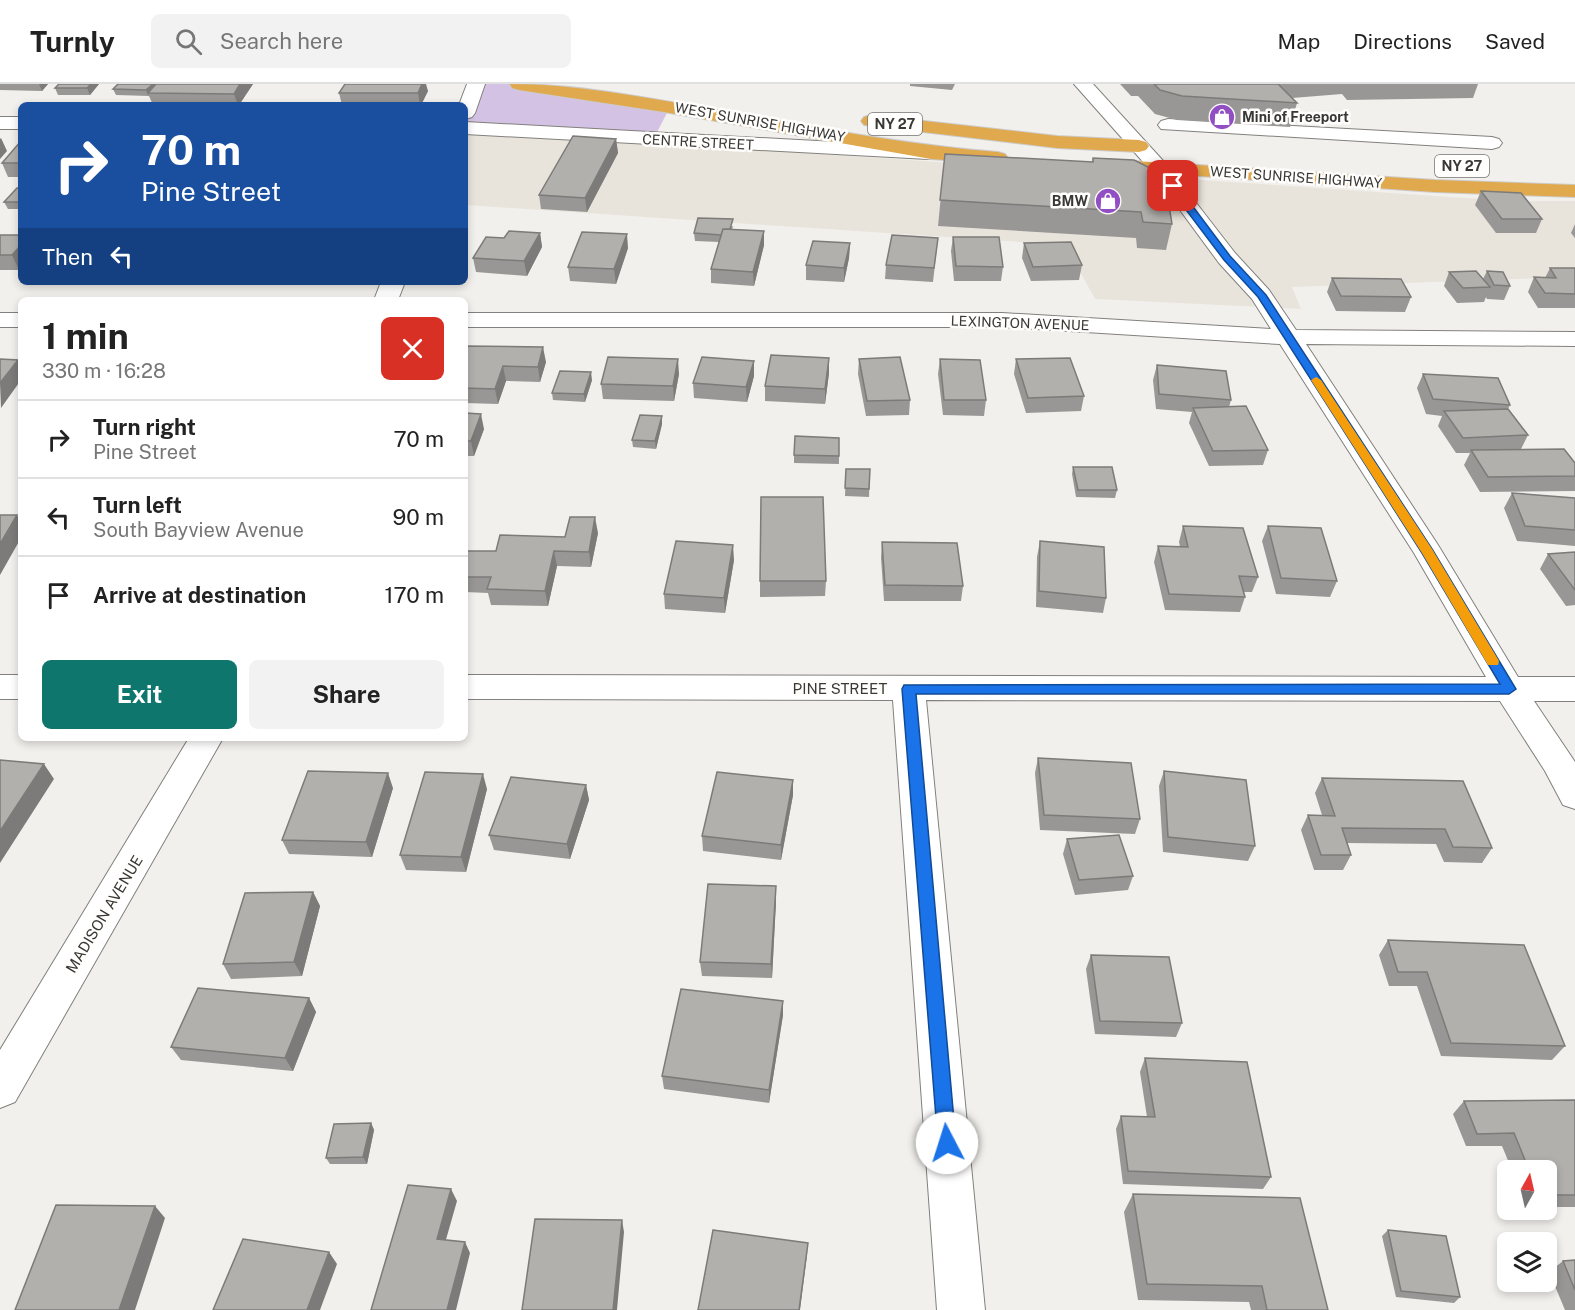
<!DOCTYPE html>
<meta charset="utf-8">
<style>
:root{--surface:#fff;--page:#f2f2f2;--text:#222;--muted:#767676;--line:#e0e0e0;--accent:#0f766e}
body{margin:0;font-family:"Public Sans",sans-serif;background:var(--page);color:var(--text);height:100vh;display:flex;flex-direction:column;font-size:22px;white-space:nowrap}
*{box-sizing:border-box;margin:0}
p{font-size:20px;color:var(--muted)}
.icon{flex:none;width:33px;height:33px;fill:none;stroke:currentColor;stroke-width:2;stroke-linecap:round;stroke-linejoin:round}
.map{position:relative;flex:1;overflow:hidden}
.drawer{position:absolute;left:18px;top:213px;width:450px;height:444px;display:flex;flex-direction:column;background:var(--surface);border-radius:9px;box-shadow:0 3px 9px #0003}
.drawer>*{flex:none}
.top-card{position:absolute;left:18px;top:18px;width:450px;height:183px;border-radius:9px;box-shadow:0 3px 9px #0003;background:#1a4fa0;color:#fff;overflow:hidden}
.needle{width:39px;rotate:8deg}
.tools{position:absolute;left:1497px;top:1076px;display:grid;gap:12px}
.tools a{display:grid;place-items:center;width:60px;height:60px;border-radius:9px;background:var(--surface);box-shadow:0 3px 9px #0003;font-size:30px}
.pin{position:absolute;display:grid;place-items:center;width:51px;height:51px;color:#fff;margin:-26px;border-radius:12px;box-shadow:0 3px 9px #0006}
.me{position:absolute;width:66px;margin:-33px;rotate:355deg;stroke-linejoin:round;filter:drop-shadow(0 0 4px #0008)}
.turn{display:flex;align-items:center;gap:21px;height:126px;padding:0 24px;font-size:27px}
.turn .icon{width:78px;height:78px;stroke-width:2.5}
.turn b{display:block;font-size:42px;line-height:51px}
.then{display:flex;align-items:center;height:57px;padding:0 24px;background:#0003;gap:12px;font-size:22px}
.round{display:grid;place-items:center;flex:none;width:63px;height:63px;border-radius:9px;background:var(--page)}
.overview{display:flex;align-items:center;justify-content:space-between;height:102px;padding:0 24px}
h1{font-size:36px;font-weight:700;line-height:45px}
.primary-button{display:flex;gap:12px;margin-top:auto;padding:12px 24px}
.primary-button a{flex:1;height:69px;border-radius:9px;background:var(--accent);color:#fff;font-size:24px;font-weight:700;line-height:69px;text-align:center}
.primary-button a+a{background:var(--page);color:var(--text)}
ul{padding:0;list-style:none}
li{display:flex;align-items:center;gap:18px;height:78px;padding:0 24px;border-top:2px solid var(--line)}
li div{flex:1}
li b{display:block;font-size:22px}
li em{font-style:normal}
header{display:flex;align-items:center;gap:36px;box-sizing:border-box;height:84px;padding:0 30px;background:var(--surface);border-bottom:2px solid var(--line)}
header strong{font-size:28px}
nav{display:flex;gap:33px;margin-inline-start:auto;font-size:21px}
.search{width:420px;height:54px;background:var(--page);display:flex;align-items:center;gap:15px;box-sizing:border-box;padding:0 21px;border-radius:9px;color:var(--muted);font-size:22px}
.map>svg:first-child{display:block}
.built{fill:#e9e4db}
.green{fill:#d4c2e5}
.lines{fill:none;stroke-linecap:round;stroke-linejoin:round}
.minor-casing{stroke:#82807d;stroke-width:2}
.highway-casing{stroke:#cbcbcb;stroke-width:2}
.minor{fill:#fff;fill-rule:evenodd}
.highway{fill:#e1a94d;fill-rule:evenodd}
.wall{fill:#999795}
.shaded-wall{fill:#7d7b79}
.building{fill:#b2b0ad;stroke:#7d7b79;stroke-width:1.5}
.route{fill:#1a73e8;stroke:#114b97;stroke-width:1.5}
.slow{fill:#f59e0b}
.labels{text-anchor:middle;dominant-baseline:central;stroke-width:5;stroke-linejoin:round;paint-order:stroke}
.far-poi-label{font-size:14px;font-weight:bold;fill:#383836;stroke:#fffefc;text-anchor:start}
.far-street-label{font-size:14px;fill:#383836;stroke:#fffefc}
.shield{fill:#fffefc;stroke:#747371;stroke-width:1.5}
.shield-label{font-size:14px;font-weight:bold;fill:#383836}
.street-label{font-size:15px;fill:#383836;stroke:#fffefc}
</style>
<header>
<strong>Turnly</strong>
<div class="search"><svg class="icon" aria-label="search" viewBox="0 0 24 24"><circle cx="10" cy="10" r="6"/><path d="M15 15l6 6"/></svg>Search here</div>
<nav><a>Map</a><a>Directions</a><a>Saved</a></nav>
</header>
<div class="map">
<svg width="1575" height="1226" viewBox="0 0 1575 1226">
<rect width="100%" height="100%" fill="#f2f0ed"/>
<path class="built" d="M468 46 1510 117H1575V193L1292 203 1301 225 1095 215 1065 161 465 121V53Z"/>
<path class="green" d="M476 0H516L670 23 653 56 465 44V37Z"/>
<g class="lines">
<g class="minor-casing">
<path id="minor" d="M467 0H485L475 29 472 33 465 35V21H459Z
M1074 0H1093L1166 80 1235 169 1269 206 1296 246 1575 248V262L1306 260 1438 461 1518 593H1575V617H1534L1575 678V725L1563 721 1545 687 1500 617 926 616 985 1226H937L893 616 465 615V591L1486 593 1414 469 1280 260 1002 243H465V229H1002L1271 245 1252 215 1219 179 1152 88Z
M0 33H21V45H0Z
M1168 35 1492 53 1499 55 1502 59 1499 63 1492 65 1161 45 1158 41 1161 37Z
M465 38 928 63 935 65 938 69 935 73 928 75 465 50Z
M381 198H405L398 216H374Z
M0 229H21V243H0Z
M0 591H21V615H0Z
M189 654H223L15 1018 0 1024V966Z"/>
</g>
<g class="highway-casing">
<path id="highway" d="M510 0C574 0 637 12 700 23 799 40 898 60 998 68L1005 70 1008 74 1005 78 998 80 931 75 664 28 519 6 512 4Z
M871 31 1057 52 1139 56 1146 58 1149 62 1146 66 1139 68 1057 64 864 41 861 37 864 33Z
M1103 75 1435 96 1575 101V113L1435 108 1096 85 1093 81 1096 77Z"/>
</g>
<use href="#minor" class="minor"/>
<use href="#highway" class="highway"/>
</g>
<path class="wall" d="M0 0H48L42 7 0 6Z
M99 0 90 11H58L55 4Z
M253 0 239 21H153L149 12 116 11 113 5Z
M910 0H955L952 6 910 2Z
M1120 0H1478L1473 14 1347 16 1342 10 1292 14 1297 19 1290 43 1177 36 1155 30 1138 12H1131Z
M428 7 421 21H342L339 9Z
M616 55 618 69 587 128 541 125 539 111Z
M21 57V93H8L2 79Z
M945 70 1092 78 1093 74 1172 140 1166 166 1137 164 1136 154 938 142Z
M21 104V125H8L4 118Z
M1481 107 1542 135 1536 149H1496L1475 121Z
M1575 140V154L1571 149Z
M733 142 732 146 764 161 754 202 711 199V185L719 158 695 157 694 149Z
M540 149 542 163 527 192 476 188 473 174 504 154Z
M0 151H21V183L19 186H0Z
M953 153 1003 183 1001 197H954L951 167Z
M938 154 933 198 885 195 886 181Z
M850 159 849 174 844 198 806 196V181Z
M1024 159 1082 181 1079 196 1031 197 1022 174Z
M628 164 616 200 570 197 568 183Z
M1550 184H1575V224H1538L1528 208 1534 193 1545 194Z
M1487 187 1510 202 1504 216 1487 215 1486 213 1484 218 1457 219 1444 202 1449 188 1483 195Z
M1332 194 1411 213 1405 228 1336 227 1327 208Z
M465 262 546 278 540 298 506 297 498 320 465 319Z
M829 274V289L825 320 765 317V302Z
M859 275 910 316 909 331 866 332 858 290Z
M940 275 986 316 984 332 943 331 938 290Z
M1016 275 1084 312 1081 327 1026 329 1014 290Z
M1157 281 1231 316 1229 323 1268 366 1263 381 1209 382 1189 339 1192 328 1156 325 1153 296Z
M679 290 674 317 603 315 601 300Z
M1423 290 1510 321 1508 325 1528 351 1521 365 1575 379V407L1480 408 1464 381 1470 369H1456L1438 342 1442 332 1426 330 1417 304Z
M754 292 747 318 694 314 693 299Z
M592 296 585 318 553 316 552 309Z
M465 329 484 345 474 372H465Z
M662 340 656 365 633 363 632 356Z
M839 354V380L794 379V371Z
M1073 383 1117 406 1115 414 1076 413 1072 390Z
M846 385H870L869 413 845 412Z
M1512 409 1575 414V462L1517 457 1504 424Z
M1183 442 1258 493 1252 508H1244L1245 513 1240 528 1165 526 1154 478 1158 462 1180 463 1179 458Z
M1268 442 1337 497 1330 513 1276 510 1262 457Z
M598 449 591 483 557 482 548 522 491 521 488 509 465 508V467H496L565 453Z
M1040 457 1106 514 1103 529 1036 523 1037 473Z
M882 458 963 502 961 517H884L881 474Z
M1575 468V521L1566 522 1540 485 1548 470Z
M734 476 725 529 665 525 664 510Z
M760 497H826L825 512 760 513Z
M1038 674 1140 735 1135 750 1040 746 1035 689Z
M1164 687 1255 762 1248 777 1163 768 1159 702Z
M1322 694 1492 764 1482 779 1444 778 1436 760 1347 759 1351 771 1343 786H1314L1301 746 1308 731H1322L1315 709Z
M793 696V711L781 776 703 767 702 752Z
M586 701 589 716 570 775 494 766 489 751Z
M393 704 372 773 289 770 282 756Z
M487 705 466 788 406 786 400 771Z
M1067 755 1133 792 1128 806 1075 811 1063 770Z
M776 802V817L772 894 702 892 700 878Z
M313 808 320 822 302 892 231 895 223 880Z
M1388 856 1565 962 1552 976 1441 972 1417 902H1389L1379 871Z
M1091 871 1182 939 1176 953 1095 950 1086 885Z
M309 914 316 928 293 987 181 976 171 963Z
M783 917V931L769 1019 664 1005 662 992Z
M1145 974 1271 1093 1263 1105 1123 1100 1116 1045 1121 1032 1147 1033 1140 988Z
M1575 1016V1123H1546V1086H1512L1502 1062H1466L1453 1030 1464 1017Z
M371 1039 374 1046 367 1080H330L326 1074Z
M1133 1110 1328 1226H1251L1249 1218 1138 1216 1124 1128Z
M1388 1146 1460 1213 1454 1219 1396 1213 1382 1152Z
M1575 1176V1226H1565L1549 1188 1563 1177Z"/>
<path class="shaded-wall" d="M39 0H48L42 7Z
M91 0H99L90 11 87 4Z
M153 0H161L148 9 149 13 146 6Z
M240 0H253L239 21H238L234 10Z
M422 0H426L428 7 421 21H420L418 9Z
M1 54 7 67 0 75V55Z
M616 55 618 69 587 128 585 114Z
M764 147V161L754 202 753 188Z
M540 149 542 163 527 192 524 177Z
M627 150 628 164 616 200 614 185Z
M850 159 849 174 844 198V184Z
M21 161V183L19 186 12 171Z
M543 263 546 278 540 298 538 283Z
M829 274V289L825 320V305Z
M678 275 679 290 674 317 673 302Z
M18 276 21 282V296L1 324 0 299Z
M754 277V292L747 318 746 303Z
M503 282 506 297 498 320 495 305Z
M591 288 592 296 585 318 584 310Z
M481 330 484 345 474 372 471 357Z
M662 332V340L656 365 655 357Z
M465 386 468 397 465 405Z
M17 431 21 438V454L0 491V460Z
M595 433 598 449 591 483 589 468Z
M733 461 734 476 725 529 724 514Z
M554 467 557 482 548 522 545 507Z
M44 680 54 695 0 779V747Z
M388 689 393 704 372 773 366 758Z
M483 690 487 705 466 788 461 773Z
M793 696V711L781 776V761Z
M586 701 589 716 570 775 567 760Z
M776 802V817L772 894 771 880Z
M313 808 320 822 302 892 294 878Z
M309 914 316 928 293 987 285 974Z
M783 917V931L769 1019V1006Z
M371 1039 374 1046 367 1080 363 1073Z
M451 1105 457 1117 443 1166 437 1155Z
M155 1122 165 1134 135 1226H119Z
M622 1136 624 1148 617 1226H613Z
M465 1158 470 1169 456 1226H447Z
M808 1159 807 1171 800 1226H799Z
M329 1168 337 1180 320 1226H307Z"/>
<path class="building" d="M59 0H91L87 4H55Z
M118 0H153L146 6 113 5Z
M156 0H240L234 10 148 9Z
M345 0H422L418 9H339Z
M1154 0H1278L1297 19 1182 12 1160 6Z
M573 52 616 55 585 114 539 111Z
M21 57V79H2Z
M945 70 1093 78V74L1134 76 1164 91 1172 140 1143 138 1141 128 940 116Z
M17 104H21V118H4Z
M1481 107 1521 109 1542 135H1502Z
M698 134 733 135 730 145H723L721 151 694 149Z
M723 145 764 147 753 188 711 185Z
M509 147 540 149 524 177 473 174 486 153 504 154Z
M582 148 627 150 614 185 568 183Z
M0 151H21V161L12 171H0Z
M892 151 938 154 934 184 886 181Z
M953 153H999L1003 183 956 182Z
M813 157 850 159 844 184 806 181Z
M1071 158 1082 181 1033 183 1024 159Z
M1550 184H1575V210L1545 209 1534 193 1556 194Z
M1476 187 1490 203 1463 204 1449 188Z
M1487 187 1503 188 1510 202 1494 201Z
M1332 194 1401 195 1411 213 1341 212Z
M465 262 543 263 538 283 503 282 495 305 465 304Z
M771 271 829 274 825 305 765 302Z
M608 273 678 275 673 302 601 300Z
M702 273 754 277 746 303 693 299Z
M900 273 910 316 867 317 859 275Z
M1070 274 1084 312 1028 314 1016 275Z
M0 275 18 276 0 299Z
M940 275 980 276 986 316H944Z
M1157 281 1226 287 1231 316 1159 310Z
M560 287 591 288 584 310 552 309Z
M1423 290 1498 294 1510 321 1433 315Z
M1246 322 1268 366 1213 367 1193 324Z
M1508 325 1528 351 1463 354 1444 327Z
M465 329 481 330 471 357H465Z
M640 331 662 332 655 357 632 356Z
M795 352 839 354V372L794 371Z
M1564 365 1575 379V392L1488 393 1471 366Z
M1073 383H1112L1117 406H1078Z
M846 385H870L869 405 845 404Z
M1512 409 1575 414V446L1525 442Z
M761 413H823L826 497H760Z
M0 431H17L0 460Z
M570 433H595L589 468 554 467 545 507 487 505 491 493H465V467H496L500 451 565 453Z
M1183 442 1243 444 1258 493 1239 492 1245 513 1169 510 1158 462 1188 463Z
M1268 442 1321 444 1337 497 1281 494Z
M676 457 733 461 724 514 664 510Z
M1040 457 1104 463 1106 514 1039 507Z
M882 458 957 459 963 502 885 501Z
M1575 468V506L1548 470Z
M1038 674 1131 679 1140 735 1044 731Z
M0 676 44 680 0 747Z
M308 687 388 689 366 758 282 756Z
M1164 687 1246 696 1255 762 1168 753Z
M425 688 483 690 461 773 400 771Z
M717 688 793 696 781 761 702 752Z
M511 693 586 701 567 760 489 751Z
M1322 694 1463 697 1492 764 1453 763 1445 745 1342 744 1351 771H1321L1308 731 1335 732Z
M1119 751 1133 792 1079 796 1067 755Z
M708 800 776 802 771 880 700 878Z
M313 808 294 878 223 880 245 809Z
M1388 856 1524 861 1565 962 1451 959 1427 888H1398Z
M1091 871 1169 873 1182 939 1100 937Z
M198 904 309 914 285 974 171 963Z
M681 905 783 917 769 1006 662 992Z
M1145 974 1247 978 1271 1093 1128 1087 1121 1032 1155 1033Z
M1575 1016V1111H1546V1086H1529L1514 1049 1477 1050 1464 1017Z
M371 1039 363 1073 326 1074 334 1040Z
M408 1101 451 1105 437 1155 465 1158 447 1226H371Z
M1133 1110 1300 1114 1328 1226H1267L1262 1202 1147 1200Z
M56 1121 155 1122 119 1226H15Z
M535 1135 622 1136 613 1226H522Z
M713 1146 808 1159 799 1226H698Z
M1388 1146 1446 1152 1460 1213 1401 1207Z
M243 1155 329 1168 307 1226H213Z
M1575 1176V1206L1563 1177Z"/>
<path class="route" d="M1173 99 1176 100 1230 172 1266 211 1432 465 1516 605 1509 610H916L956 1059 953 1065 947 1067 940 1065 938 1059 902 605 904 601 1500 600 1422 469 1258 213 1224 176 1168 102Z"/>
<path class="slow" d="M1316 293 1321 296 1432 465 1499 577 1498 581H1488L1422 469 1311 296Z"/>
<defs>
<g id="shop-disc" transform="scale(1.35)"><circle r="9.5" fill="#924ec3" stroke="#fffefc"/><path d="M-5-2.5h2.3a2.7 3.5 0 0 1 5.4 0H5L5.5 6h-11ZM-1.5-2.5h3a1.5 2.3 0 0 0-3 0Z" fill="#fff"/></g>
</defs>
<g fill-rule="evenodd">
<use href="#shop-disc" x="1222" y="33"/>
<use href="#shop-disc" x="1108" y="117"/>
</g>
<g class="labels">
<g class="far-poi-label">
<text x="1242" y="33">Mini of Freeport</text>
<text x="1088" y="117" text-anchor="end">BMW</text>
</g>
<g class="far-street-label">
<text transform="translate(760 38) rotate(10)">WEST SUNRISE HIGHWAY</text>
<text transform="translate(698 58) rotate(3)">CENTRE STREET</text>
<text transform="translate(1296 93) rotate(4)">WEST SUNRISE HIGHWAY</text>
<text transform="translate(1020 239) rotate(2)">LEXINGTON AVENUE</text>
</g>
<g class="shield">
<rect x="868" y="29" width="54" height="22" rx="4.5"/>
<rect x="1435" y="71" width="54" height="22" rx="4.5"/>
</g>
<g class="shield-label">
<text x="895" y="40">NY 27</text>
<text x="1462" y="82">NY 27</text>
</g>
<g class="street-label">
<text x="840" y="604">PINE STREET</text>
<text transform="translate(104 830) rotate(-59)">MADISON AVENUE</text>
</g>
</g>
</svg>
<div class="tools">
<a><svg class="needle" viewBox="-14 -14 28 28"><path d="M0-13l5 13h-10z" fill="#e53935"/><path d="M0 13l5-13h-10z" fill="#767676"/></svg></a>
<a><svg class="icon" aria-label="layers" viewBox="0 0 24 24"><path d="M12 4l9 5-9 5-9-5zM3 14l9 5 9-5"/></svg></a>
</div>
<div class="pin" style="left:1173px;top:102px;background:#d93025"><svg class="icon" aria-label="arrive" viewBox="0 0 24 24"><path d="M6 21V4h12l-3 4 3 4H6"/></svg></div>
<svg class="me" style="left:947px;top:1059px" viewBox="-20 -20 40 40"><circle r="19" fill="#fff"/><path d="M0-13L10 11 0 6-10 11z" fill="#1a73e8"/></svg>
<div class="top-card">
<div class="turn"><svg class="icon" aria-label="right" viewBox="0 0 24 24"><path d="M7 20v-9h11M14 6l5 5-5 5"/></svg><div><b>70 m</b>Pine Street</div></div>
<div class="then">Then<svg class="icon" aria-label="left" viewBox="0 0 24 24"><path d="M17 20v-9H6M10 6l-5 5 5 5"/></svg></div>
</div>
<section class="drawer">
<div class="overview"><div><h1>1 min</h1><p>330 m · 16:28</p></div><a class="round" style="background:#d93025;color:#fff"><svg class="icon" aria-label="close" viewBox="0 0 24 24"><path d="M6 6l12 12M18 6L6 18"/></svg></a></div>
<ul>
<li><svg class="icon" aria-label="right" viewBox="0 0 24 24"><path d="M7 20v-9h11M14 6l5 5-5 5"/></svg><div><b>Turn right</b><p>Pine Street</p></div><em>70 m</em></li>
<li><svg class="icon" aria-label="left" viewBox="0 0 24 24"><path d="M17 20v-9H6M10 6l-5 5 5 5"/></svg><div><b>Turn left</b><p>South Bayview Avenue</p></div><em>90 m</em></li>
<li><svg class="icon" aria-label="arrive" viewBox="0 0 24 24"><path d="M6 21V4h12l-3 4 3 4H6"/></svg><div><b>Arrive at destination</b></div><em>170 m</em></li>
</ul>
<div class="primary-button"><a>Exit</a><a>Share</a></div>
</section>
</div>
